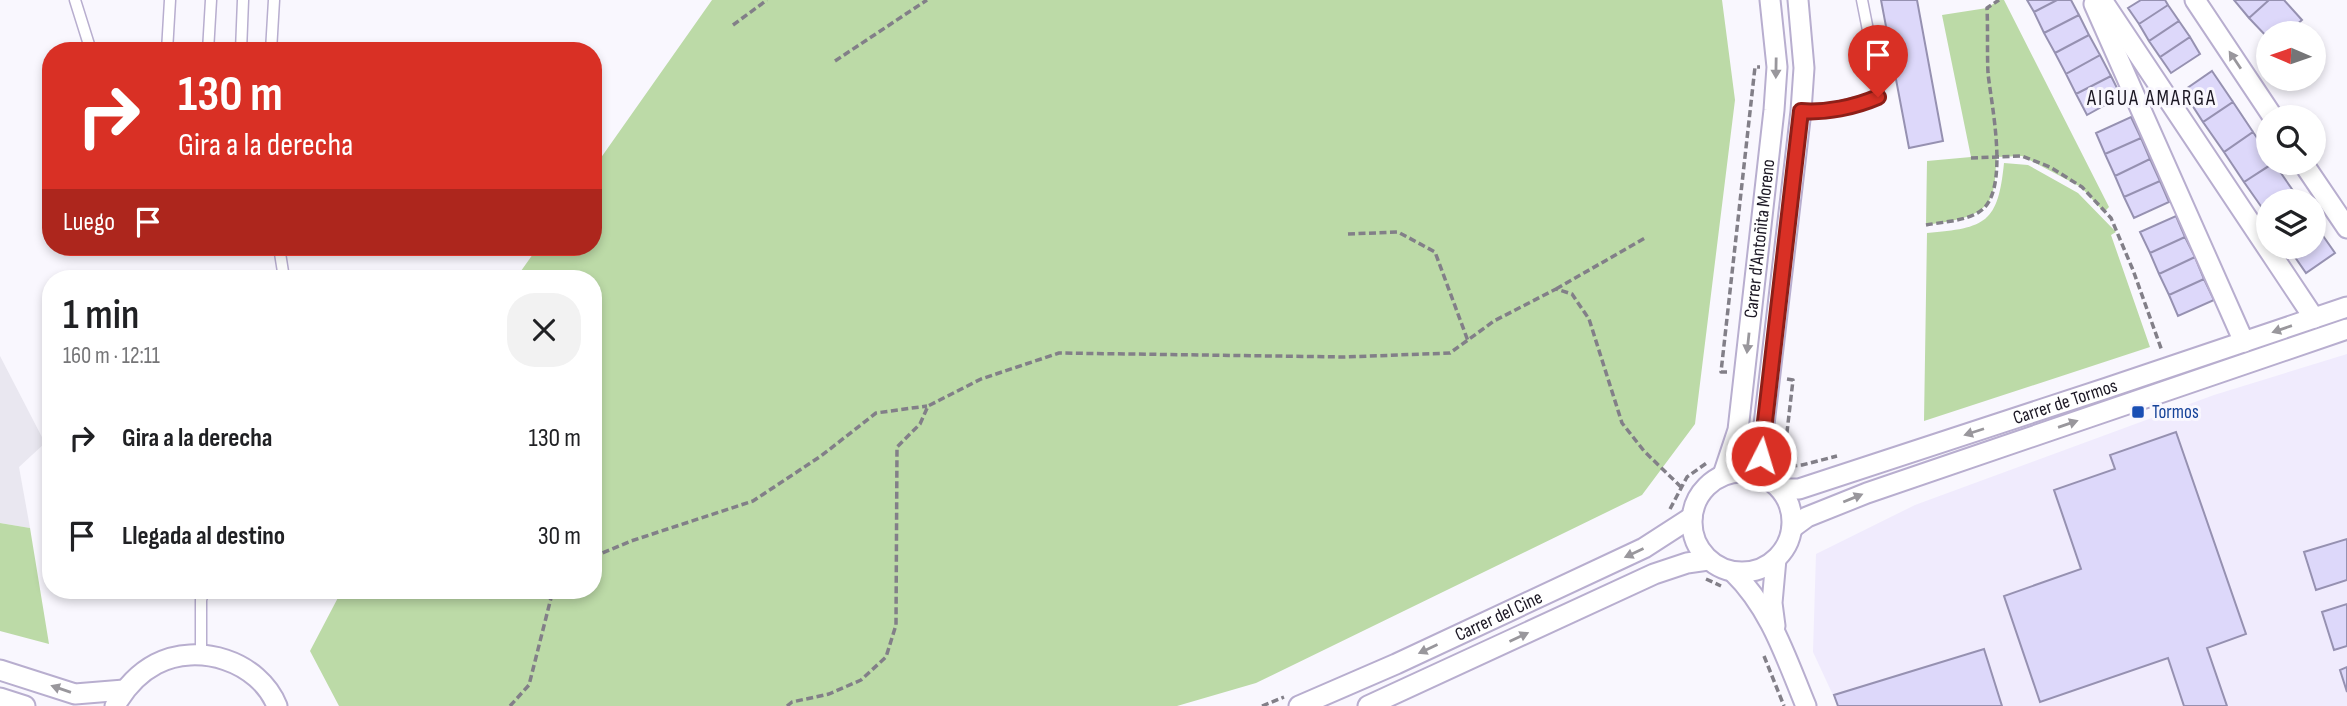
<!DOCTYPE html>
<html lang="es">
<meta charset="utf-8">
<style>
:root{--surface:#fff;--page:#f2f2f2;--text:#202124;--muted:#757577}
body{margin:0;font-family:"Sofia Sans Condensed",sans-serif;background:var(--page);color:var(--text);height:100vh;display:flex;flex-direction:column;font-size:26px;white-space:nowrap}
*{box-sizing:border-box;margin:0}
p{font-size:23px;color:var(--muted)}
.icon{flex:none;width:38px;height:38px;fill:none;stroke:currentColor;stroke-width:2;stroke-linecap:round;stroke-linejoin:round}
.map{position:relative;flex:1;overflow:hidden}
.side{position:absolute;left:42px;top:270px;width:560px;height:329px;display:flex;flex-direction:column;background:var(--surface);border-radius:28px;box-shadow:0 4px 10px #0003}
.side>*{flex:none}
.banner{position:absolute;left:42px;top:42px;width:560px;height:214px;border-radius:28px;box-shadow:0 4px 10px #0003;background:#d93025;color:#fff;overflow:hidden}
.needle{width:46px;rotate:272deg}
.buttons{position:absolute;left:2256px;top:21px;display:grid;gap:14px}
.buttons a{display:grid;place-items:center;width:70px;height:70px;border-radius:50%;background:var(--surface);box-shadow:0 4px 10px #0003;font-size:35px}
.pin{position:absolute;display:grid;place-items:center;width:60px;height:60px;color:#fff;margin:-72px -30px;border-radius:50% 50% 50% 0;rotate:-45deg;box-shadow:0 0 7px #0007}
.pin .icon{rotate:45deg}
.me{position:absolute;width:77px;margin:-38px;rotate:5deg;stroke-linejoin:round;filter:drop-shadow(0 0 5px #0008)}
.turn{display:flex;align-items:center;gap:24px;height:147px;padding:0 21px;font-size:32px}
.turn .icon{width:91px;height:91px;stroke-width:2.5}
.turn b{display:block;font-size:49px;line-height:60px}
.then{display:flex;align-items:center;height:66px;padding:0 21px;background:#0003;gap:14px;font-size:26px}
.round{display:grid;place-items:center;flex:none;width:74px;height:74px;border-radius:28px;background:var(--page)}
.overview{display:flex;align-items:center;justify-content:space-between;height:119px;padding:0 21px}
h1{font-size:42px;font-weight:600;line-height:52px}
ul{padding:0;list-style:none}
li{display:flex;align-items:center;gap:21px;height:98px;padding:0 21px}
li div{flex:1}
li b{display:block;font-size:26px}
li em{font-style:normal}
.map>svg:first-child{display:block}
.built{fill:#e9e7f0}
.industrial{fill:#f0ebfd}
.green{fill:#bcdaa7}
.building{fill:#ddd8fa;stroke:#9691b1;stroke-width:2}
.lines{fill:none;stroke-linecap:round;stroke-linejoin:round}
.service-casing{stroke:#b8aecf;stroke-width:13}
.minor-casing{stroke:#b8aecf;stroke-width:23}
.path{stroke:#827f88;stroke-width:3.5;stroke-dasharray:7 3.5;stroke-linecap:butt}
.service{stroke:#fff;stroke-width:10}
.minor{stroke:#fff;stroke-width:19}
.oneway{fill:#99979c}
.route-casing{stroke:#8d1f18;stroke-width:18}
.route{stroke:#d93025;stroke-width:12}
.transit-dot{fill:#1a4fb4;stroke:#f9f7fe;stroke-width:2.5}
.labels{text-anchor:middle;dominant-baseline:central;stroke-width:6;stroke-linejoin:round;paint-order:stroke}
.street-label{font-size:19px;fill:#1c1824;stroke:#f9f7fe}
.transit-label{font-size:19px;fill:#164399;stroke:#f9f7fe;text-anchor:start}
.neighbourhood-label{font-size:21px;letter-spacing:2px;fill:#1c1824;stroke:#f9f7fe}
</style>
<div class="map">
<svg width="2347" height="706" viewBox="0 0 2347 706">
<rect width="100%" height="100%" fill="#f9f7fe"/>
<path class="built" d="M0 356 45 443 19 467 30 528 0 523Z"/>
<path class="industrial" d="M2347 354V706H1838L1813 652 1816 554 1915 505 2214 395Z"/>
<path class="green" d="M712 0H1722L1735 100 1695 424 1642 495 1256 683 1177 706H339L310 651 342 590H593V278H516L538 247H593V169Z
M1999 0H2004L2109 207 2104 212 2081 187 2022 156 1997 157C1995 168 1996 181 1993 191 1987 219 1950 221 1926 225L1927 161 1971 157 1942 15 1987 8Z
M2004 163 2028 165 2078 193 2116 232 2111 235 2150 347 1924 421 1927 233C1986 228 1998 223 2004 163Z
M0 523 30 528 49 644 0 631Z"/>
<path class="building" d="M1881 0H1917L1943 141 1909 148Z
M2027 0H2057L2034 12Z
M2057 0H2071L2079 15 2044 33 2034 12Z
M2141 0H2165L2168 5 2139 24 2128 8Z
M2234 0H2269L2249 18Z
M2269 0H2284L2302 20 2287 33H2268V38L2249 18Z
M2168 5 2179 21 2149 41 2139 24Z
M2079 15 2089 35 2055 53 2044 33Z
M2179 21 2190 37 2160 57 2149 41Z
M2089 35 2100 55 2066 74 2055 53Z
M2190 37 2200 54 2171 73 2160 57Z
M2100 55 2111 76 2076 94 2066 74Z
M2212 71 2233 102 2203 122 2183 91Z
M2111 76 2121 96 2087 115 2076 94Z
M2233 102 2253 132 2224 152 2203 122Z
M2131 117 2141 138 2105 154 2096 133Z
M2253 132 2268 154V163H2273L2244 182 2224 152Z
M2141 138 2150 159 2115 176 2105 154Z
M2150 159 2160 181 2124 197 2115 176Z
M2274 163 2294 192 2281 201H2268V210L2265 212 2244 182Z
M2160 181 2169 202 2134 218 2124 197Z
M2294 192 2300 201H2281Z
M2176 216 2185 237 2150 253 2140 232Z
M2314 223 2335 253 2306 273 2288 247H2314Z
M2185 237 2195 257 2159 274 2150 253Z
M2195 257 2204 279 2169 295 2159 274Z
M2204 279 2214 300 2178 316 2169 295Z
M2176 432 2246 634 2207 648 2227 706H2184L2168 658 2040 702 2004 596 2081 569 2054 490 2115 469 2110 455Z
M2347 539V580L2316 590 2304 552Z
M2347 604V646L2334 650 2322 612Z
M1984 649 2002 706H1838L1834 695Z
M2347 667V692L2340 670Z"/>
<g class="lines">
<g class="service-casing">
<path id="service" d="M75 0 91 51
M167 51 170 0
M208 51 211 0
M241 51 243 0
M271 51 274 0
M1801 111 1817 112 1878 97 1879 86 1862 0
M279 247 284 278
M201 654V600L204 590"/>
</g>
<g class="minor-casing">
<g id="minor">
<path d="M2102 0 2314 318"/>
<path d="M2195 0 2273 117"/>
<path d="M2094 4 2244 342"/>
<path d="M2303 163 2347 228"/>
<circle cx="1742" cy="522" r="50"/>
<path id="s1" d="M1723 475 1738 430 1774 110 1777 67 1770 0"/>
<path d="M1763 476V433L1801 111 1804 68 1798 0"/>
<path id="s2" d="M1781 489H1799L2107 388 2347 307"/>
<path d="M1792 528 1807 517 1867 493 2347 329"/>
<path d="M1733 572C1771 609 1786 658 1806 706"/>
<path d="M1775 626 1772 603 1776 559"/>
<path d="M0 670 75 694 124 690"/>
<path d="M0 698 25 706"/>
<path d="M115 706C125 688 137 674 156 664 198 642 259 661 277 706"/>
<path id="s3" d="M1299 706 1396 664 1644 548 1692 517"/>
<path d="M1368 706 1654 574 1687 563 1708 560"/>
</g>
</g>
<path class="path" d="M733 25 767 0
M835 61 927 0
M1971 158 2022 156 2050 167 2082 187 2111 218 2133 270 2162 351
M1926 225C1942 222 1965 221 1979 212 2011 193 1991 104 1988 73 1987 52 1988 30 1987 8L1999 0
M1348 234 1398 232 1435 252 1468 341
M1556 289 1645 238
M1727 372H1721L1755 67H1760
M1787 379 1793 380 1784 458 1791 466 1802 465 1837 456
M1670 509 1687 477 1708 462
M593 557 631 541 753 501 821 456 876 413 927 406
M1706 579 1721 586
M1764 656 1784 706
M510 706 529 685 553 590
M787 706 792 702 829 694 861 680 886 657 896 625 897 447 920 424 928 406 981 379 1059 353 1345 357 1450 353 1494 321 1556 289 1572 294 1589 319 1622 423 1644 451 1681 487
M1262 706 1284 697"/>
<use href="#service" class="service"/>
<use href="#minor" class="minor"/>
</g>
<defs><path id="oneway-solid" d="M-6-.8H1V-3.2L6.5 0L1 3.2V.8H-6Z" transform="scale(1.75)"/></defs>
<g class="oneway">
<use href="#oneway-solid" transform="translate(2235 60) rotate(-124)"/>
<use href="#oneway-solid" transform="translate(1776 68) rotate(91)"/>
<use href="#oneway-solid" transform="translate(2282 329) rotate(161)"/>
<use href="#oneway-solid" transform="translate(1748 343) rotate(96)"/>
<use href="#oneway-solid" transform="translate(2068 424) rotate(-19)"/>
<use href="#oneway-solid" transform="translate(1974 432) rotate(162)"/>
<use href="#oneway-solid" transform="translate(1853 498) rotate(-22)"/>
<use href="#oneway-solid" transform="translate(1634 553) rotate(155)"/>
<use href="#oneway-solid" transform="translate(1519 637) rotate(-25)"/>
<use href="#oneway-solid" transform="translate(1428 649) rotate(155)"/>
<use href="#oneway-solid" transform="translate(61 689) rotate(-161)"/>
</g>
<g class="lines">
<g class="route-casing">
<path id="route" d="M1761 456 1801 111C1826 113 1855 107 1878 97"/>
</g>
<use href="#route" class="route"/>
</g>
<rect class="transit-dot" x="2131" y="405" width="14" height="14" rx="3.5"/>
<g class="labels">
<g class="street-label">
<text stroke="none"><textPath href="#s1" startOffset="240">Carrer d'Antoñita Moreno</textPath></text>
<text stroke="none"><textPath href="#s2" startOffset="298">Carrer de Tormos</textPath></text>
<text stroke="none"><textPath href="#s3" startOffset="219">Carrer del Cine</textPath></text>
</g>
<g class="transit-label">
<text x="2152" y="412">Tormos</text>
</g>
<g class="neighbourhood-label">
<text x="2152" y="98">AIGUA AMARGA</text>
</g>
</g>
</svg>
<div class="buttons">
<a><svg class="needle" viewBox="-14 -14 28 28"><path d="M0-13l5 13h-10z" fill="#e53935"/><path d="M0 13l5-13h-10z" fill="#757577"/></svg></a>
<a><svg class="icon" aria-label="search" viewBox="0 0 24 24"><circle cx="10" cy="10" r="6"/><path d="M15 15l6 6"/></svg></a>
<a><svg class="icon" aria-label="layers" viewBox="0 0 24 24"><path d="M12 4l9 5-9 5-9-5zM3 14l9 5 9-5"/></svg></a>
</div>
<div class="pin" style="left:1878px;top:97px;background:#d93025"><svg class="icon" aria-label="arrive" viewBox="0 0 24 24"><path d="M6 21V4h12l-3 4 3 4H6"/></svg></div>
<svg class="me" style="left:1761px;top:456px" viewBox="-20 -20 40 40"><circle r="17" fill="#d93025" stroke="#fff" stroke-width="3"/><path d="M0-11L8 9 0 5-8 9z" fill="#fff"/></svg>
<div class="banner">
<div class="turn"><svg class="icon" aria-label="right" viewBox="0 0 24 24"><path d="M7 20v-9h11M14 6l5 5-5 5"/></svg><div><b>130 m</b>Gira a la derecha</div></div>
<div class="then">Luego<svg class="icon" aria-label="arrive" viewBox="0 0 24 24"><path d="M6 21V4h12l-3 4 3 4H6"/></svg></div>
</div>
<section class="side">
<div class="overview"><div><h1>1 min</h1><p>160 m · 12:11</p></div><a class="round"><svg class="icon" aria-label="close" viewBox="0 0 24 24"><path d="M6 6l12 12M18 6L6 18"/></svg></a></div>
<ul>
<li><svg class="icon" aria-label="right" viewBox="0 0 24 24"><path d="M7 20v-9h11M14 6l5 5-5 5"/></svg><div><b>Gira a la derecha</b></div><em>130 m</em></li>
<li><svg class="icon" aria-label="arrive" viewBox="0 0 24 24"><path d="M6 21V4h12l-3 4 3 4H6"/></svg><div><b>Llegada al destino</b></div><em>30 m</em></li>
</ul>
</section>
</div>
